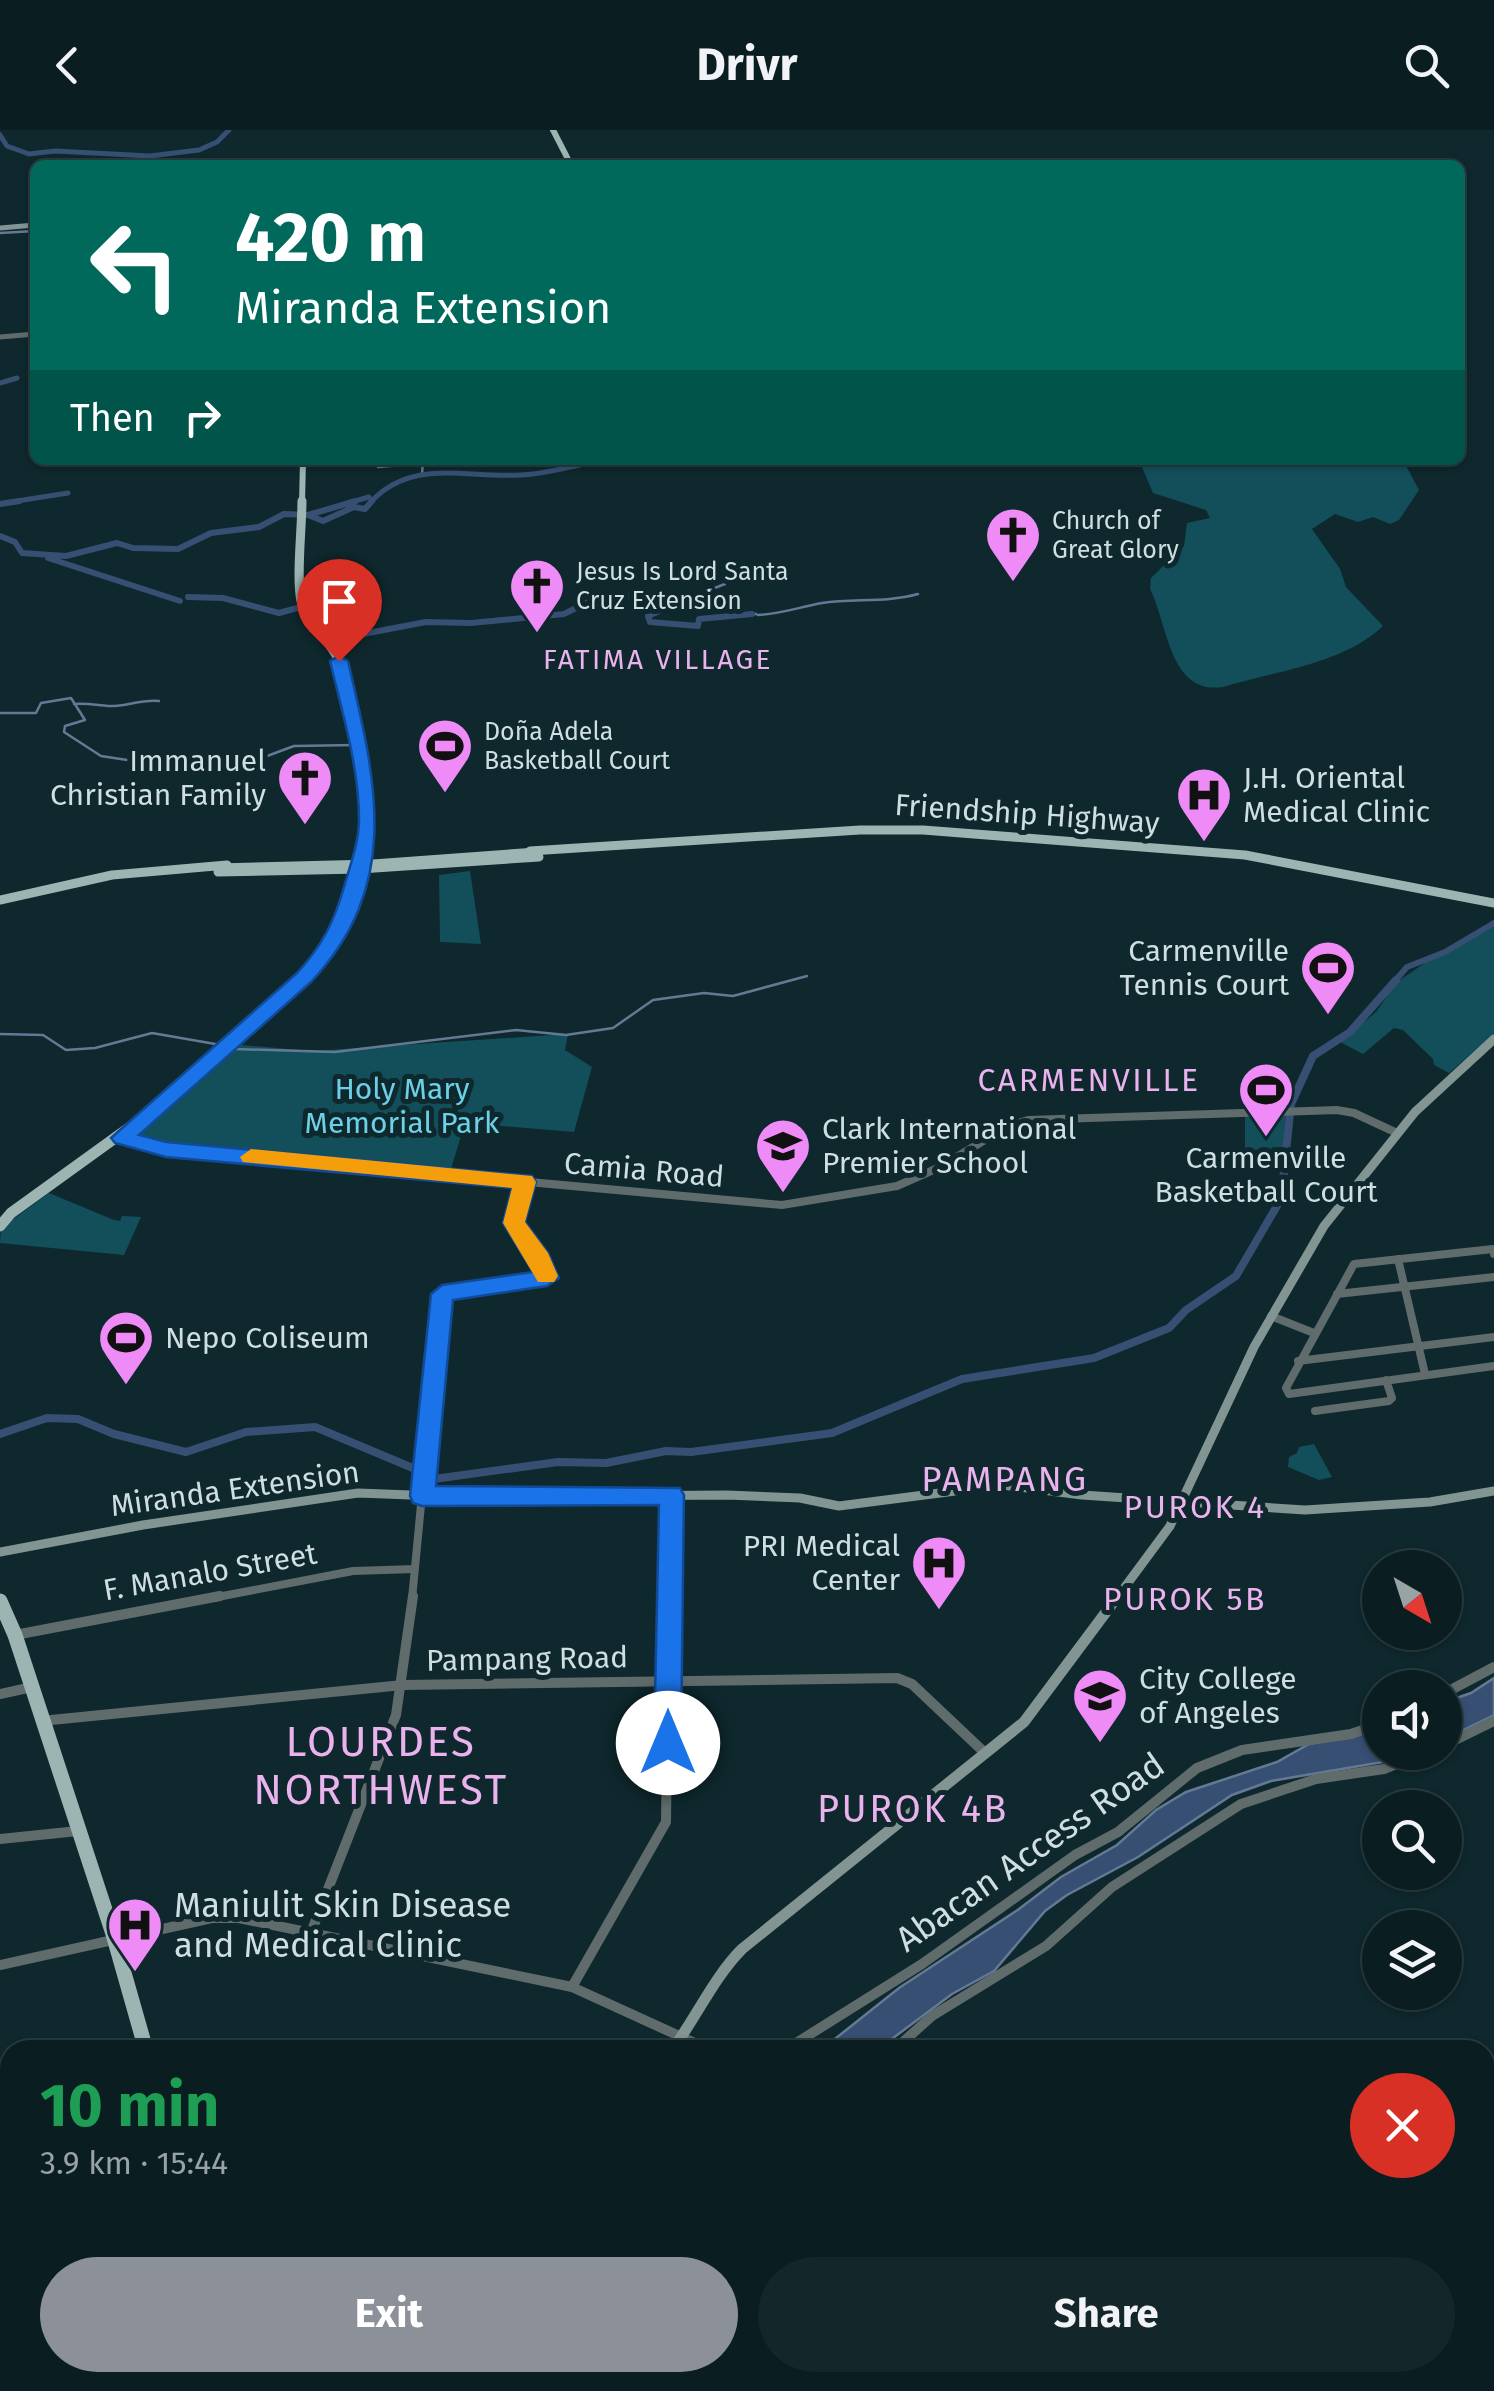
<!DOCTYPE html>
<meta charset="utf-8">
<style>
:root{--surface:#0a1e22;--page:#13272a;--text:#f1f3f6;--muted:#99a2a5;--line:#2a3c40;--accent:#8c9099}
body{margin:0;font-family:"Fira Sans",sans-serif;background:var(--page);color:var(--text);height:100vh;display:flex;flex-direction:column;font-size:38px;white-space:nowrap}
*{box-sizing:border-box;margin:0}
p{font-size:32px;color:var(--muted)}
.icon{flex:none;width:55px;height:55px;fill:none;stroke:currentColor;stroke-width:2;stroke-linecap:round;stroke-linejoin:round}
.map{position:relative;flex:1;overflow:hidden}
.sheet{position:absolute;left:0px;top:1910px;width:1495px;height:352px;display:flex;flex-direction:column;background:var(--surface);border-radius:30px 30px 0 0;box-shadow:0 2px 8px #0004,0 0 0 2px var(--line)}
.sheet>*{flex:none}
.banner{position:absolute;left:30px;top:30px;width:1435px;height:305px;border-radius:15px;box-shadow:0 2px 8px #0004,0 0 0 2px var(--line);background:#00695c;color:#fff;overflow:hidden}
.needle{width:65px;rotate:141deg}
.fabs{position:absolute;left:1362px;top:1420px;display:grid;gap:20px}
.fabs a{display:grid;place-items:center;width:100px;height:100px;border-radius:50%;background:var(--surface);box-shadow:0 2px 8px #0004,0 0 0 2px var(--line);font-size:50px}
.pin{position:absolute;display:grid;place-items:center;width:85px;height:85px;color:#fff;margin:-102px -42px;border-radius:50% 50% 50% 0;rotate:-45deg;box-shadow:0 0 10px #0007}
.pin .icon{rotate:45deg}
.me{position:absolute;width:110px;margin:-55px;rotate:0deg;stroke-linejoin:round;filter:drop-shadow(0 0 8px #0008)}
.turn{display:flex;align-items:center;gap:35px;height:210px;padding:0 40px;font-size:45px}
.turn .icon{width:130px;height:130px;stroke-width:2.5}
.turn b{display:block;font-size:70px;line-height:85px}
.then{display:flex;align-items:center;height:95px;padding:0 40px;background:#0003;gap:20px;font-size:38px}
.round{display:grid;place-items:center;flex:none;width:105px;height:105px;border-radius:52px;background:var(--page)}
.headline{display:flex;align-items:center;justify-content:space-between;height:170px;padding:0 40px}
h1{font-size:60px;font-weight:700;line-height:75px;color:#1e9e55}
.primary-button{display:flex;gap:20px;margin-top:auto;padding:20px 40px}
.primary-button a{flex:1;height:115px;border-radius:60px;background:var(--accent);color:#fff;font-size:40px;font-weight:700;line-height:115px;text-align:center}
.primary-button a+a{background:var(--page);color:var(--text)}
header{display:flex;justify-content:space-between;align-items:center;height:130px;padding:0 40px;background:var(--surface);font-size:45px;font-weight:700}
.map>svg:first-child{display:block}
.green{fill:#124f5a}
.water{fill:#364f73;stroke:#647a94;stroke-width:2.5}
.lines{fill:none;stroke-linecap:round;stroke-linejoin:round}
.stream{stroke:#647a94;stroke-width:2.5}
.river-far2{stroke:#364f73;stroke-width:5}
.river-far1{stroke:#364f73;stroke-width:6}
.river{stroke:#364f73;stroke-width:8}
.tertiary-far2{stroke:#606c6b;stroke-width:5}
.tertiary-far1{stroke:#606c6b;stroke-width:8}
.tertiary{stroke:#606c6b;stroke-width:10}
.secondary-far2{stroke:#829593;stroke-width:5}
.secondary-far1{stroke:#829593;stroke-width:9}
.secondary{stroke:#829593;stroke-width:11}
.primary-far3{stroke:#9cb5b3;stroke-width:6}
.primary-far2{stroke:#9cb5b3;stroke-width:9}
.primary-far1{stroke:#9cb5b3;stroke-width:11}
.primary{stroke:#9cb5b3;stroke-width:15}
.primary-bridge{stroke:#9cb5b3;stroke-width:9}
.route{fill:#1a73e8;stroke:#114b97;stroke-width:2.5}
.slow{fill:#f59e0b}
.labels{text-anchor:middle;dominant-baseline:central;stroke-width:10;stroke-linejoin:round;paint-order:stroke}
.far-poi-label{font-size:25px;fill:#cfdee1;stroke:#0e282d;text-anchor:start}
.far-neighbourhood-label{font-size:28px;letter-spacing:2.5px;fill:#ebb3ee;stroke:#0e282d}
.poi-label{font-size:30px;fill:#cfdee1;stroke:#0e282d;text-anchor:start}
.street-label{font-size:30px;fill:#cfdee1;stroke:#0e282d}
.park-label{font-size:30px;fill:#6cd1e6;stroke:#0e282d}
.neighbourhood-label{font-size:32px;letter-spacing:2.5px;fill:#ebb3ee;stroke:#0e282d}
.quarter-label{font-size:35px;letter-spacing:2.5px;fill:#ebb3ee;stroke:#0e282d}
.near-street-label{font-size:35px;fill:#cfdee1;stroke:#0e282d}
.near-poi-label{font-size:35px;fill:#cfdee1;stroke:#0e282d;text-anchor:start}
.near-neighbourhood-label{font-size:38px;letter-spacing:2.5px;fill:#ebb3ee;stroke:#0e282d}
.near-quarter-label{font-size:42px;letter-spacing:2.5px;fill:#ebb3ee;stroke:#0e282d}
</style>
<header><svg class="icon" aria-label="back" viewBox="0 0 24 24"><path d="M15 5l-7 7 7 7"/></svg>Drivr<svg class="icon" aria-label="search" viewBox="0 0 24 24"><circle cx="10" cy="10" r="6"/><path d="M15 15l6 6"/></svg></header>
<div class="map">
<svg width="1494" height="2261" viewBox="0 0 1494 2261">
<rect width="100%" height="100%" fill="#0e282d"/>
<path class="green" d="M1139 330H1403L1419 360 1399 390 1390 394 1373 387 1358 392 1335 384 1312 399 1340 439 1346 457 1383 496C1343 534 1276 541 1223 557 1169 565 1168 494 1150 459L1151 448 1184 416 1187 393 1210 388 1206 380 1153 363Z
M470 741 481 814 440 812 439 745Z
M1494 794V904L1449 943 1434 935 1433 929 1403 900 1394 898 1363 924 1340 912 1376 882 1397 852 1432 828Z
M568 904 565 920 592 937 574 1002 465 993 450 1042 159 1017 134 1007 241 915 312 921Z
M1286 985 1282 1027 1245 1021V987Z
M49 1063 114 1090 120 1091 122 1086 141 1087 124 1125 0 1113 1 1098Z
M1314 1314 1332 1347 1319 1350 1288 1337 1289 1327 1297 1323 1299 1317Z
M1485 1995 1494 2003 1489 2020 1494 2022V2093L1485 2118Z"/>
<path class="water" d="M1494 1548V1585L1445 1609V1572L1471 1563Z
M1380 1600V1622L1411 1623 1383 1632 1271 1651 1232 1665 1138 1727 1067 1765 1045 1781 994 1841 952 1864 877 1920H821L899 1858 1019 1779 1061 1747 1117 1715 1156 1680 1186 1662 1277 1632 1309 1614Z"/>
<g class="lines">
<path class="stream" d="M0 103 35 101
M378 330V337L402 335V330
M422 345 423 330
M665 477 725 454
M752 484H756
M758 485C781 484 800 477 822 473 854 468 885 473 918 464
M74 574C87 573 96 575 108 576 125 577 141 569 159 571
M0 583H36L41 573 71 568 85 590 65 596 64 602 101 626 199 641 243 635 294 616 355 615
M0 904 43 905 66 920 95 918 152 903 221 915
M234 919 335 922 516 900 566 905 613 898 653 870 704 863 733 866 807 846"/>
<path class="river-far2" d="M0 5 7 16 29 24 55 21 150 26 199 20 217 12 229 0
M0 253 17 248
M4 373 68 363
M348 373 369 367
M370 373C414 324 475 352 533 344 556 341 579 335 602 330"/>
<path class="river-far1" d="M0 374 20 371
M308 385 356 371
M0 406 15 412 22 423 66 426 117 413 133 418 178 419 211 403 259 397 284 384 308 385 323 391 354 377 365 379 372 371
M48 428 180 471
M188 467 223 468 279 483 301 477 315 479 363 504 426 492 471 493 564 484 586 473 644 463 667 469 662 480 648 486 650 492 698 496 699 489 752 484
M1394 852 1407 837 1445 822 1494 793"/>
<path class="river" d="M0 1304 47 1288 78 1289 114 1304 186 1322 246 1302 315 1297 420 1341 423 1349H434L558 1332 606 1333 666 1321 691 1322 832 1303 962 1249 1094 1228 1169 1198 1186 1180 1236 1146 1281 1069 1291 974 1313 926 1350 902 1396 850"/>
<path class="tertiary-far2" d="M0 207 35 204"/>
<path class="tertiary-far1" d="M122 1008 165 1019 782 1075 897 1056 940 1037 1008 996 1028 990 1337 980 1354 983 1397 1003
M1494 1124 1493 1119 1354 1134 1286 1258 1289 1264 1494 1236
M1398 1129 1425 1244
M1337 1164 1494 1147
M1271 1186 1314 1203
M1298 1231 1494 1207
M1315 1281 1389 1271 1392 1268 1386 1250
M207 1469 353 1441 415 1439
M412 1469 441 1166 450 1161 547 1148 514 1093 524 1052
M669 1469 671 1365"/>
<path class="tertiary" d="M15 1505 220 1466
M1445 1563 1494 1537
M0 1564 32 1557
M41 1591 403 1555 897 1548 912 1554 985 1623
M1445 1615 1494 1591
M0 1709 78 1701
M312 1800 396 1585 413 1466
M0 1835 212 1788H239L572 1857 710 1920
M572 1857 666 1692 669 1466
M785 1920 922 1834 1075 1725 1118 1702 1197 1638 1242 1620 1351 1604 1380 1594
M894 1920 932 1886 1046 1816 1112 1757 1241 1674 1316 1649 1384 1639 1426 1622
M0 1955 10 1961
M0 2151 10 2136
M1096 2252 1103 2261
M590 2261 595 2252
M658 2261 662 2252"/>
<path class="secondary-far2" d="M0 98 35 95"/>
<path class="secondary-far1" d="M0 1422 143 1395 358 1363 463 1367 727 1365 800 1368 839 1376 1002 1355 1082 1365 1305 1380 1430 1372 1494 1361
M1116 1469 1170 1396 1254 1217 1324 1096 1415 982 1494 909"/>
<path class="secondary" d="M672 1920C696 1888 714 1847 742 1819L1024 1592 1118 1466
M460 2261 465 2252"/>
<path class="primary-far3" d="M553 0 571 35
M302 373 303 330"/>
<path class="primary-far2" d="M530 721 860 700H923L1245 725 1494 773
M218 742 360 739 539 727
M0 770 112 745 227 735
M298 852C371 779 374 692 355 596 350 574 347 549 338 529 329 510 306 491 301 471 296 448 302 397 302 371"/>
<path class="primary-far1" d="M0 1096 11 1083 169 969 300 850"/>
<path class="primary" d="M0 1471 15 1505 113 1804 146 1920
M186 2252V2261"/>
<path class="primary-bridge" d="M217 738 373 734 537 722"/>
</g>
<path class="route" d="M339 526 348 531C375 648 404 753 311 852L139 1005 166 1012 532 1046 536 1052 525 1092 548 1123 559 1148 547 1156 453 1170 436 1356 680 1358 684 1365 681 1613 677 1622 668 1625 658 1622 654 1613 659 1375 422 1376 413 1373 410 1366 431 1164 442 1155 533 1142 503 1093 512 1058 166 1027 115 1013 111 1008 297 843C322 816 334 792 344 757 350 735 359 713 359 689 359 637 342 582 330 531Z"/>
<path class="slow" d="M251 1019 532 1046 536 1052 525 1092 548 1123 558 1146 554 1152H538L503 1093 512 1058 243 1032 240 1027Z"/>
<defs>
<g id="church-pin" transform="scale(2.875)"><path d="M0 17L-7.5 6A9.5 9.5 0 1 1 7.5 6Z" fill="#ef8bf7" stroke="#0e282d"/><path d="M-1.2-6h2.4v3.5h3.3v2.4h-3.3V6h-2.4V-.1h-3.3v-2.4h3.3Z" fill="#111"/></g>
<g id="stadium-pin" transform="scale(2.875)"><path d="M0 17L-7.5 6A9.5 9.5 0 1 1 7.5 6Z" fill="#ef8bf7" stroke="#0e282d"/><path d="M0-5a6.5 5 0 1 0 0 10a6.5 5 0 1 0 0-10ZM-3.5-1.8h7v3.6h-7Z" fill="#111"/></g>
<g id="hospital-pin" transform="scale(2.875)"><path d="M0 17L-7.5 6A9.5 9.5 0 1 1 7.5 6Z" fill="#ef8bf7" stroke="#0e282d"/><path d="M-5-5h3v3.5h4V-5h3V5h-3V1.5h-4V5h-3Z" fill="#111"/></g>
<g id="university-pin" transform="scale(2.875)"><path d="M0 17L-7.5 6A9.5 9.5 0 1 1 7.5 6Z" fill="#ef8bf7" stroke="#0e282d"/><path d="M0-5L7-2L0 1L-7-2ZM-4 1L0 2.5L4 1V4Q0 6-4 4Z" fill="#111"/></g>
</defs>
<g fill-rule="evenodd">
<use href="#church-pin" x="1013" y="405"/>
<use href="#church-pin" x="537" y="456"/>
<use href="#stadium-pin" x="445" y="616"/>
<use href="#church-pin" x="305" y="648"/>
<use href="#hospital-pin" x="1204" y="665"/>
<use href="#stadium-pin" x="1328" y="838"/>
<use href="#stadium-pin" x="1266" y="960"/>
<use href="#university-pin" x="783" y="1016"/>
<use href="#stadium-pin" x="126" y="1208"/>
<use href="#hospital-pin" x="939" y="1433"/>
<use href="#university-pin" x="1100" y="1566"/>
<use href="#hospital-pin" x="135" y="1795"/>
</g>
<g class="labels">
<g class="far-poi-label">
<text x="1052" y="391">Church of<tspan x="1052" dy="29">Great Glory</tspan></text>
<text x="576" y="442">Jesus Is Lord Santa<tspan x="576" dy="29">Cruz Extension</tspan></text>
<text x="484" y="602">Doña Adela<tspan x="484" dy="29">Basketball Court</tspan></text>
</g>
<g class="far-neighbourhood-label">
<text x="658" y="529">FATIMA VILLAGE</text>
</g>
<g class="poi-label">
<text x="266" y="631" text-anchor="end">Immanuel<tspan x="266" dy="34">Christian Family</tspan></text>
<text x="1243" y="648">J.H. Oriental<tspan x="1243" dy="34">Medical Clinic</tspan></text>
<text x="1289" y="821" text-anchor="end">Carmenville<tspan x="1289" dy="34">Tennis Court</tspan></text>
<text x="822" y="999">Clark International<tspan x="822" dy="34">Premier School</tspan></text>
<text x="1266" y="1028" text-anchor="middle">Carmenville<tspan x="1266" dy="34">Basketball Court</tspan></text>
<text x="165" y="1208">Nepo Coliseum</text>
<text x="900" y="1416" text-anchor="end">PRI Medical<tspan x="900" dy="34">Center</tspan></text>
<text x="1139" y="1549">City College<tspan x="1139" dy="34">of Angeles</tspan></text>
</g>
<g class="street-label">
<text transform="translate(1027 684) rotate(4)">Friendship Highway</text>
<text transform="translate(644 1040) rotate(5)">Camia Road</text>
<text transform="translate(235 1359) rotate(-8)">Miranda Extension</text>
<text transform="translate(210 1442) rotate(-10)">F. Manalo Street</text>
<text transform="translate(527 1529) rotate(-1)">Pampang Road</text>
</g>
<g class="park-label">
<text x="402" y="959">Holy Mary<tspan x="402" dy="34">Memorial Park</tspan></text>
</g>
<g class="neighbourhood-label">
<text x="1089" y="950">CARMENVILLE</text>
<text x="1195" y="1377">PUROK 4</text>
<text x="1185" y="1469">PUROK 5B</text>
</g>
<g class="quarter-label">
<text x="1005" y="1349">PAMPANG</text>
</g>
<g class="near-street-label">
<text transform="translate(1030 1722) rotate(-35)">Abacan Access Road</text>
</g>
<g class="near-poi-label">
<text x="174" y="1775">Maniulit Skin Disease<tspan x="174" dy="40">and Medical Clinic</tspan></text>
</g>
<g class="near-neighbourhood-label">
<text x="913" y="1679">PUROK 4B</text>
</g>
<g class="near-quarter-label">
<text x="381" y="1612">LOURDES<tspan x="381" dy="48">NORTHWEST</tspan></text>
</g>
</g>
</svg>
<div class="fabs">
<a><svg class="needle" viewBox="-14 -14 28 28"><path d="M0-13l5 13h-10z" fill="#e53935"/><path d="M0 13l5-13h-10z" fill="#99a2a5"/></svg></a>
<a><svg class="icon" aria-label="sound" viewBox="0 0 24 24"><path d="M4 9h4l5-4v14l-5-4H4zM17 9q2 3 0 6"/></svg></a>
<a><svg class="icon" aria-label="search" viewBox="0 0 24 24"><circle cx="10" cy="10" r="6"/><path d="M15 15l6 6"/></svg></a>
<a><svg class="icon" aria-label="layers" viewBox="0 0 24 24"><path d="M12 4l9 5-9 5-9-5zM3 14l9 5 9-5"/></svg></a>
</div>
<div class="pin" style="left:339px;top:531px;background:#d93025"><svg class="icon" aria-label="arrive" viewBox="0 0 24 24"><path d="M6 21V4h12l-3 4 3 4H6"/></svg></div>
<svg class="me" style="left:668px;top:1613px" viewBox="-20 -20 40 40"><circle r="19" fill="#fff"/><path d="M0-13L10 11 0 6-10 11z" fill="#1a73e8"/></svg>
<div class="banner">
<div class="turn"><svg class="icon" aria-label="left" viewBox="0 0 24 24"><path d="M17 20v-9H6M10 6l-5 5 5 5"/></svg><div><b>420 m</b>Miranda Extension</div></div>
<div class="then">Then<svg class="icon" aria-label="right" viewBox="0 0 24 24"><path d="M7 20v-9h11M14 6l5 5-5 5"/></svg></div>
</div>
<section class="sheet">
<div class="headline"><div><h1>10 min</h1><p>3.9 km · 15:44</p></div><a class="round" style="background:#d93025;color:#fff"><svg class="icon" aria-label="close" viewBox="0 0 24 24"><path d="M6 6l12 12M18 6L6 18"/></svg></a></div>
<div class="primary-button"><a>Exit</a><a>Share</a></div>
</section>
</div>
